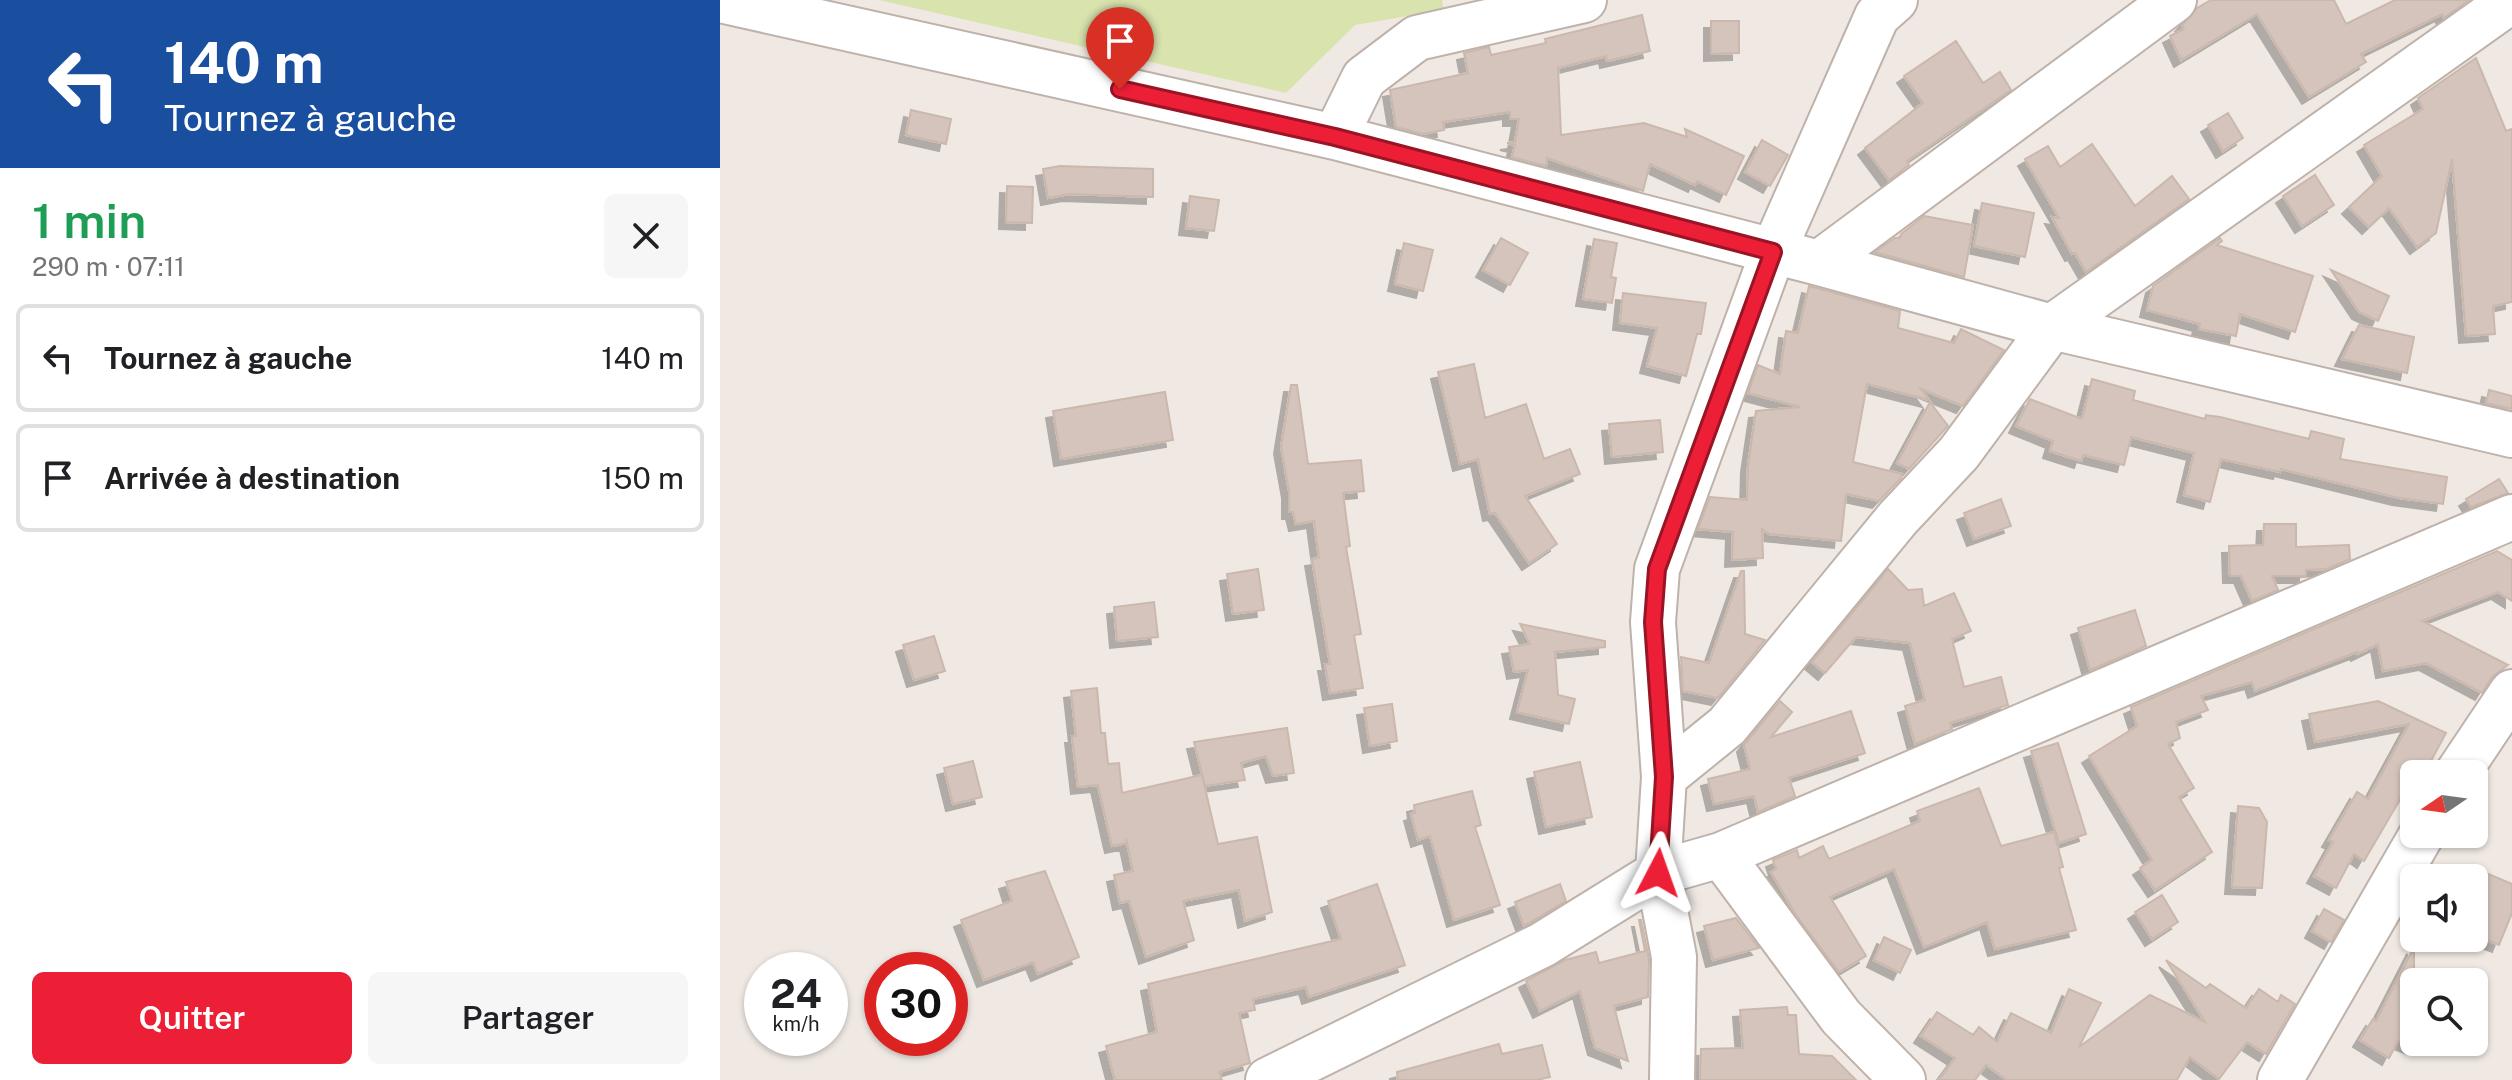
<!DOCTYPE html>
<html lang="fr">
<meta charset="utf-8">
<style>
:root{--surface:#fff;--page:#f6f6f6;--text:#202124;--muted:#757577;--line:#e0e0e0;--accent:#ec1f37}
body{margin:0;font-family:"Public Sans",sans-serif;background:var(--page);color:var(--text);height:100vh;display:flex;flex-direction:column;font-size:30px;white-space:nowrap}
*{box-sizing:border-box;margin:0}
p{font-size:26px;color:var(--muted)}
.icon{flex:none;width:44px;height:44px;fill:none;stroke:currentColor;stroke-width:2;stroke-linecap:round;stroke-linejoin:round}
.map{position:relative;flex:1;overflow:hidden}
.sheet{display:flex;flex-direction:column;background:var(--surface);width:720px}
.sheet>*{flex:none}
.guide{background:#1a4fa0;color:#fff;overflow:hidden}
.needle{width:52px;rotate:257deg}
.buttons{position:absolute;left:1680px;top:760px;display:grid;gap:16px}
.buttons a{display:grid;place-items:center;width:88px;height:88px;border-radius:12px;background:var(--surface);box-shadow:0 2px 6px #0004;font-size:40px}
.speed{position:absolute;left:24px;top:952px;display:flex;gap:16px;font-size:40px;font-weight:700;text-align:center}
.speed>*{display:grid;place-content:center;width:104px;height:104px;border-radius:50%;background:var(--surface);box-shadow:0 2px 6px #0004;line-height:1}
.speed small{font-size:20px;font-weight:400}
.speed .limit{border:12px solid #d22;background:#fff;color:#111}
.pin{position:absolute;display:grid;place-items:center;width:68px;height:68px;color:#fff;margin:-82px -34px;border-radius:50% 50% 50% 0;rotate:-45deg;box-shadow:0 0 8px #0007}
.pin .icon{rotate:45deg}
.me{position:absolute;width:88px;margin:-44px;rotate:4deg;stroke-linejoin:round;filter:drop-shadow(0 0 6px #0008)}
.turn{display:flex;align-items:center;gap:28px;height:168px;padding:0 32px;font-size:36px}
.turn .icon{width:104px;height:104px;stroke-width:2.5}
.turn b{display:block;font-size:56px;line-height:68px}
.round{display:grid;place-items:center;flex:none;width:84px;height:84px;border-radius:12px;background:var(--page)}
.summary{display:flex;align-items:center;justify-content:space-between;height:136px;padding:0 32px}
h1{font-size:48px;font-weight:600;line-height:60px;color:#1e9e55}
.cta{display:flex;gap:16px;margin-top:auto;padding:16px 32px}
.cta a{flex:1;height:92px;border-radius:12px;background:var(--accent);color:#fff;font-size:32px;font-weight:600;line-height:92px;text-align:center}
.cta a+a{background:var(--page);color:var(--text)}
ul{padding:0;list-style:none}
li{display:flex;align-items:center;gap:24px;height:108px;margin:0 16px 12px;padding:0 16px;border:4px solid var(--line);border-radius:12px}
li div{flex:1}
li b{display:block;font-size:30px}
li em{font-style:normal}
main{display:flex;flex:1;min-height:0}
.map>svg:first-child{display:block}
.green{fill:#d9e3ae}
.building{fill:#d4c4bc;stroke:#cbb8ad;stroke-width:2;filter:url(#shadow)}
.lines{fill:none;stroke-linecap:round;stroke-linejoin:round}
.minor-casing{stroke:#beb2aa;stroke-width:48}
.minor{stroke:#fff;stroke-width:44}
.route-casing{stroke:#991424;stroke-width:20}
.route{stroke:#ec1f37;stroke-width:14}
</style>
<main>
<section class="sheet">
<div class="guide">
<div class="turn"><svg class="icon" aria-label="left" viewBox="0 0 24 24"><path d="M17 20v-9H6M10 6l-5 5 5 5"/></svg><div><b>140 m</b>Tournez à gauche</div></div>
</div>
<div class="summary"><div><h1>1 min</h1><p>290 m · 07:11</p></div><a class="round"><svg class="icon" aria-label="close" viewBox="0 0 24 24"><path d="M6 6l12 12M18 6L6 18"/></svg></a></div>
<ul>
<li><svg class="icon" aria-label="left" viewBox="0 0 24 24"><path d="M17 20v-9H6M10 6l-5 5 5 5"/></svg><div><b>Tournez à gauche</b></div><em>140 m</em></li>
<li><svg class="icon" aria-label="arrive" viewBox="0 0 24 24"><path d="M6 21V4h12l-3 4 3 4H6"/></svg><div><b>Arrivée à destination</b></div><em>150 m</em></li>
</ul>
<div class="cta"><a>Quitter</a><a>Partager</a></div>
</section>
<div class="map">
<svg width="1792" height="1080" viewBox="0 0 1792 1080">
<defs>
<filter id="shadow"><feDropShadow dx="-7" dy="7" stdDeviation="0" flood-color="#0004"/></filter>
</defs>
<rect width="100%" height="100%" fill="#f0e9e3"/>
<path class="green" d="M159 0H722L724 10 635 25 566 93Z"/>
<path class="building" d="M1491 0H1614L1626 24 1675 0H1749L1724 18 1722 14 1641 54 1646 62 1589 97 1537 14 1461 60 1450 36 1464 29 1462 25 1477 8Z
M922 15 930 51 887 61 886 56 838 68 841 135 924 123 967 137 965 129 1024 156 1006 195 977 181 975 185 930 164 923 191 827 158 826 166 792 157 795 145 787 143 795 142 799 119H790V112L723 122 724 130 703 134 676 127 670 90 748 73 744 53 769 47 771 55 826 43 825 39Z
M991 21H1019V53L991 54Z
M1236 41 1263 83 1280 72 1291 90 1187 161 1189 165 1169 180 1145 148 1203 103 1184 76Z
M1756 58 1786 131 1792 129V302L1773 306 1775 334 1746 336 1732 159 1716 233 1697 247 1669 208 1649 227 1629 207 1662 176 1644 145 1703 109 1698 98Z
M191 110 231 119 226 144 186 135Z
M1508 113 1523 138 1503 151 1488 125Z
M1042 140 1068 155 1050 186 1025 172Z
M1372 144 1415 206 1452 176 1469 199 1366 272 1355 253 1352 254 1332 217 1339 218 1305 159 1328 146 1340 167Z
M340 166 433 169V197L349 194 328 198 323 169Z
M1595 175 1614 205 1582 226 1563 196Z
M287 186 313 187 312 223 286 222Z
M470 196 499 200 494 231 466 228Z
M1262 203 1314 213 1305 257 1254 246Z
M1204 216 1253 225 1244 277 1155 252 1175 238H1180L1181 234Z
M781 238 808 253 790 285 763 270Z
M1500 238 1502 241 1497 245 1593 276 1575 332 1520 314 1516 336 1479 329 1480 324 1427 310 1433 286Z
M874 239 897 243 891 277 896 278 892 303 863 299Z
M684 243 713 250 703 291 675 284Z
M1611 270 1669 296 1658 321 1639 312Z
M1089 286 1180 311 1178 328 1234 343 1241 329 1284 350 1243 406 1201 389 1209 400 1147 384 1133 462 1182 474 1181 478 1159 501 1126 494 1121 541 1049 534 1042 529 1043 558 1012 560 1013 532 978 529 990 497 1027 500 1028 465 1036 411 1080 407 1028 393 1038 365 1060 374 1066 331 1078 333Z
M903 293 986 303 981 334H977L966 376 927 366 937 328 900 323Z
M1639 325 1694 337 1687 373 1622 359Z
M754 364 765 418 806 404 824 459 850 449 860 474 805 496 837 544 809 563 775 513 770 514 758 459 740 464 718 372Z
M1372 379 1415 391 1413 400 1485 419 1486 415 1500 417 1589 439 1591 431 1624 439 1620 459 1727 477 1723 504 1679 498 1561 469 1560 472 1501 459 1490 502 1464 495 1474 453 1411 437 1404 465 1363 455 1361 461 1330 451 1333 441 1296 426 1310 399 1362 419Z
M571 385H577L588 464 641 460 644 491 623 493 630 546 626 547 641 634 634 635 643 688 610 693 605 664H610L592 559 599 558 594 521 576 524 573 512H569V491L561 447Z
M1769 390 1792 396V409L1766 403Z
M445 392 453 440 341 459 333 411Z
M1210 402 1228 426 1189 469 1177 463Z
M940 420 943 452 892 457 889 424Z
M1779 479 1788 493 1751 507 1746 499Z
M1281 499 1291 526 1254 539 1244 513Z
M1544 524H1576V547L1629 545 1630 559 1606 569 1586 570V576H1552L1558 590 1532 601 1521 576H1510L1509 546 1543 545Z
M1777 551 1792 560V601L1778 592 1702 621 1788 665 1772 677 1762 693 1706 663 1663 671 1658 644 1638 654 1637 652 1535 691 1532 682 1481 696 1488 710 1456 722 1460 738 1448 744 1474 788 1459 797 1492 852 1435 890 1420 868 1432 860 1369 756 1417 726 1411 707Z
M538 569 544 610 513 614 507 574Z
M1168 569 1188 590 1202 589 1204 606 1234 593 1251 631 1232 639 1244 687 1281 677 1288 705 1230 723 1232 729 1195 744 1185 706 1205 700 1190 643 1136 637 1105 673 1092 662Z
M1021 571H1024L1025 634 1045 640 998 698 963 691 961 657 989 663Z
M434 602 438 637 397 641 394 607Z
M1415 610 1426 646 1370 670 1358 628Z
M800 624 885 641V647L835 652 838 695 855 699 849 724 797 712 808 670 794 672 789 647 810 644Z
M214 636 225 671 194 680 183 645Z
M377 688 381 733H385L388 764 399 763 402 793 482 775 498 844 537 837 552 912 525 921 519 890 463 901 474 940 426 957 409 901 400 903 394 875 413 871 406 838 407 843 392 846 378 785 358 787 352 736H356L351 691Z
M1060 701 1072 712 1051 737 1131 711 1145 753 1069 778 1075 796 1038 812 1034 796 994 804 988 779 1030 769 1024 745Z
M1658 701 1726 733 1704 774H1694V796L1685 791 1644 861 1634 854 1616 888 1594 876 1613 842 1609 840 1637 792 1648 799 1689 724 1595 742 1589 714Z
M672 704 677 741 650 746 644 708Z
M567 728 574 773 553 776 546 756 521 763 525 780 485 786 474 742Z
M1338 743 1366 834 1339 843 1311 751Z
M253 761 262 797 233 804 224 768Z
M860 762 872 817 826 827 814 772Z
M1259 788 1281 846 1334 832 1343 867 1339 868 1356 930 1275 949 1267 922 1204 947 1174 869 1110 897 1146 956 1119 972 1076 915 1051 872 1056 869 1053 860 1077 850 1079 858 1103 846 1109 859 1200 821 1197 811Z
M752 791 761 825 755 827 780 905 734 920 710 836 698 840 691 814 695 813 694 805Z
M1518 806 1539 808 1547 822 1542 888 1512 887Z
M1754 868 1792 884V913L1779 945 1754 935Z
M325 871 359 957 318 974 313 962 264 980 241 920 292 901 286 882Z
M657 884 685 965 589 997 586 987 533 999 535 1010 519 1013 530 1063 499 1072 502 1080H395L386 1046 437 1032 428 984 621 939 608 901Z
M840 884 846 901 804 926 795 902Z
M1442 895 1458 922 1432 939 1415 912Z
M1604 909 1624 920 1611 942 1592 931Z
M1016 918 1039 948 993 960 984 926Z
M919 920H921L929 959 928 997 894 1006 908 1061 875 1048 860 991 820 1011 806 981 845 960 876 952 879 963 925 951Z
M1164 937 1191 950 1180 973 1154 960Z
M1694 947V1047L1678 1041 1669 1058 1640 1040 1653 1019 1656 1021Z
M1446 960 1486 988 1490 984 1526 1008 1539 989 1558 1002 1561 995 1575 1004 1546 1054 1527 1042 1499 1079 1470 1057 1457 1080H1287L1266 1065 1255 1080H1219L1235 1058 1201 1036 1217 1012 1253 1035 1259 1027 1277 1042 1291 1013 1331 1033 1349 989 1381 1003 1359 1047 1430 995 1485 1022Z
M1067 1007 1068 1015H1076L1079 1054 1112 1056 1136 1080H980L981 1049 1023 1048 1020 1010Z
M779 1044 782 1054 822 1045 830 1077 816 1080H678L677 1072Z"/>
<g class="lines">
<g class="minor-casing">
<path id="minor" d="M0 0 615 137 1099 263 1332 327 1792 435
M615 137 644 78 697 38 864 0
M1099 263 1454 0
M1737 774 1792 692
M944 777 1007 726 1178 518 1239 453 1332 327 1792 0
M1001 855 1121 1017 1183 1080
M548 1080 822 945 938 873 1001 855 1792 517
M952 1080 954 957 938 873 944 777 933 622 937 569 1053 252 1157 16 1175 0
M1560 1080 1702 834"/>
</g>
<use href="#minor" class="minor"/>
</g>
<g class="lines">
<g class="route-casing">
<path id="route" d="M400 89 615 137 1053 252 937 569 933 622 944 777 938 873"/>
</g>
<use href="#route" class="route"/>
</g>
</svg>
<div class="buttons">
<a><svg class="needle" viewBox="-14 -14 28 28"><path d="M0-13l5 13h-10z" fill="#e53935"/><path d="M0 13l5-13h-10z" fill="#757577"/></svg></a>
<a><svg class="icon" aria-label="sound" viewBox="0 0 24 24"><path d="M4 9h4l5-4v14l-5-4H4zM17 9q2 3 0 6"/></svg></a>
<a><svg class="icon" aria-label="search" viewBox="0 0 24 24"><circle cx="10" cy="10" r="6"/><path d="M15 15l6 6"/></svg></a>
</div>
<div class="speed"><div>24<small>km/h</small></div><div class="limit">30</div></div>
<div class="pin" style="left:400px;top:89px;background:#d93025"><svg class="icon" aria-label="arrive" viewBox="0 0 24 24"><path d="M6 21V4h12l-3 4 3 4H6"/></svg></div>
<svg class="me" style="left:938px;top:873px" viewBox="-20 -20 40 40"><path d="M0-17L14 15 0 8-14 15z" fill="#ec1f37" stroke="#fff" stroke-width="4"/></svg>
</div>
</main>
